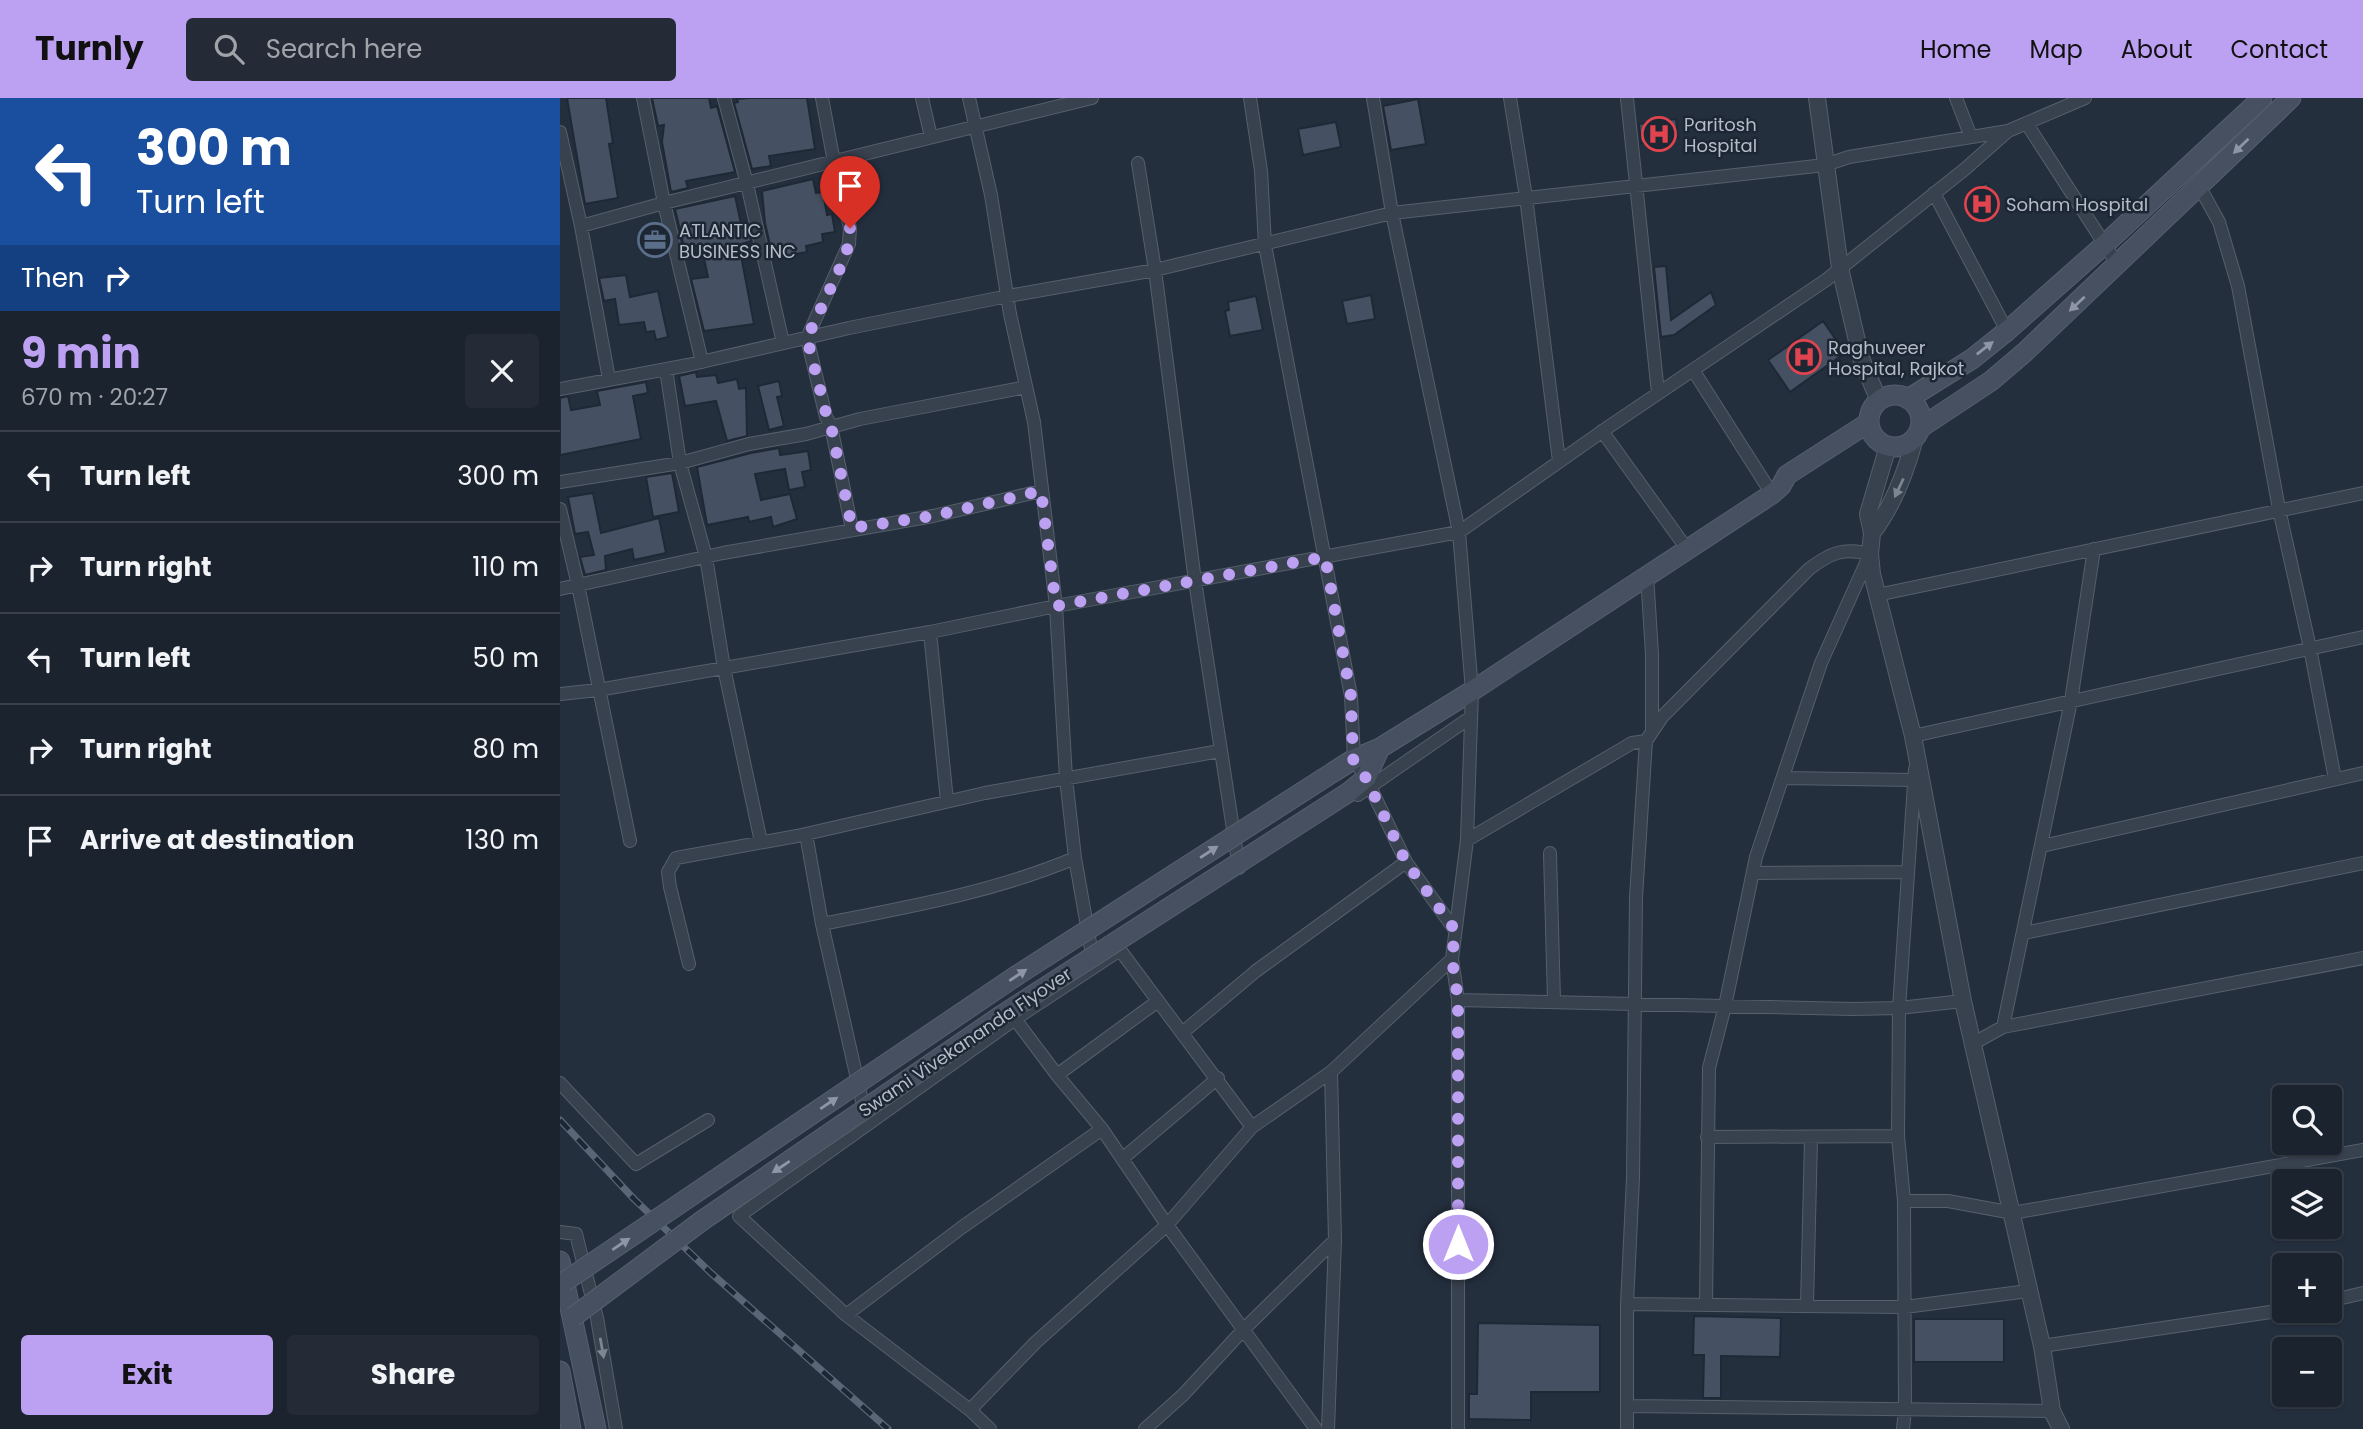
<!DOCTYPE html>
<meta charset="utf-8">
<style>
:root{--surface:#1b232e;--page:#242b36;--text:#f1f3f6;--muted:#a0a4aa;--line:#39404a;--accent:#bca0f2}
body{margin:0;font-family:Poppins,sans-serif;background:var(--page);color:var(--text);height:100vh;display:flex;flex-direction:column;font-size:26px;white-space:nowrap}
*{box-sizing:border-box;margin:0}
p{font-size:23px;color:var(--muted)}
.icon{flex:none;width:38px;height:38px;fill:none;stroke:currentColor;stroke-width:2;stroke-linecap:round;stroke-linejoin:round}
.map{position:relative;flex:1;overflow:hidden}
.drawer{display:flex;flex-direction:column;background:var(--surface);width:560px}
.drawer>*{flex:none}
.guide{background:#1a4fa0;color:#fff;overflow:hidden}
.buttons{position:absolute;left:1712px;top:987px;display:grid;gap:14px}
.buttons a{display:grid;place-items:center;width:70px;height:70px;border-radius:7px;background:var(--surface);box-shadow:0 2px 5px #0004,0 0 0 2px var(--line);font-size:35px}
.pin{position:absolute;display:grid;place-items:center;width:60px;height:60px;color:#fff;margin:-72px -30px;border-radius:50% 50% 50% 0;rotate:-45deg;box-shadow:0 0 7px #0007}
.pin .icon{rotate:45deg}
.me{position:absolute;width:77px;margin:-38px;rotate:0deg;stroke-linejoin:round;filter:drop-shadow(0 0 5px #0008)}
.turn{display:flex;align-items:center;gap:24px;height:147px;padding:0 21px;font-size:32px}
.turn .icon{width:91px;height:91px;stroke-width:2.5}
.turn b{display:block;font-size:49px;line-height:60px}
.then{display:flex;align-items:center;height:66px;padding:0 21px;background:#0003;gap:14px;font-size:26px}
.round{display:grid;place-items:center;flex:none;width:74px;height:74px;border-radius:7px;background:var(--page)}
.overview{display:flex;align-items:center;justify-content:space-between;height:119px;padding:0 21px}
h1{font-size:42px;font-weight:700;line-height:52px;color:var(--accent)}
.cta{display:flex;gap:14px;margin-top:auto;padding:14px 21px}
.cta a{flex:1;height:80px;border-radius:7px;background:var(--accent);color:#111;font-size:28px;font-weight:700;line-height:80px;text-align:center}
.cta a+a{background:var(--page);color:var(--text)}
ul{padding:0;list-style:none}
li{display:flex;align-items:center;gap:21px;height:91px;padding:0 21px;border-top:2px solid var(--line)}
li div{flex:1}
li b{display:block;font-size:26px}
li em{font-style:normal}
header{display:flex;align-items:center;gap:42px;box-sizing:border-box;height:98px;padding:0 35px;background:var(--accent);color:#111}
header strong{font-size:33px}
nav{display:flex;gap:38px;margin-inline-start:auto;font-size:24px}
.search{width:490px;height:63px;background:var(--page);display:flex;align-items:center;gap:18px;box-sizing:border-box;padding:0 24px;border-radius:7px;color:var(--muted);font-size:26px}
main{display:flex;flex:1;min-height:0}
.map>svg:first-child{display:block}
.building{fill:#455162;stroke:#1f2835;stroke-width:2}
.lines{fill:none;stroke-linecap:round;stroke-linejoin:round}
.minor-casing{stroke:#565f6c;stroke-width:14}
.tertiary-casing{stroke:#565f6c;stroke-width:18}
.secondary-casing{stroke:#565f6c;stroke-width:21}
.minor{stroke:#38414e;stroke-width:12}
.tertiary{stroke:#38414e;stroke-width:16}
.secondary{stroke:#465061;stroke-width:19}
.rail-casing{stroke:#5a6575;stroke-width:7}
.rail{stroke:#1d2633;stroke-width:4.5;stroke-dasharray:13;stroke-linecap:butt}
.secondary-bridge-casing{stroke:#565f6c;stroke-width:21;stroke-linecap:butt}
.secondary-bridge{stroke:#465061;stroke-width:19}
.oneway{fill:#8e96a5}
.oneway2{fill:#7c8592}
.route{stroke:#bca0f2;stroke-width:12;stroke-dasharray:0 21.6}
.labels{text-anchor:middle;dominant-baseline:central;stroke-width:5;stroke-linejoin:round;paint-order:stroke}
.poi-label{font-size:18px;fill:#b4bcc9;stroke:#1d2633;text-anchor:start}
.street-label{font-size:18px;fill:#b4bcc9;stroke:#1d2633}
</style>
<header>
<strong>Turnly</strong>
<div class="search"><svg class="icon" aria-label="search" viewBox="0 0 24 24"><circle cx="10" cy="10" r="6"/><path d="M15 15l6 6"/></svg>Search here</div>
<nav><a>Home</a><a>Map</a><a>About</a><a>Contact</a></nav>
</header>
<main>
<section class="drawer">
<div class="guide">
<div class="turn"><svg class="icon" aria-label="left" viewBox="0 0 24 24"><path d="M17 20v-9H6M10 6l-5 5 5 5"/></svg><div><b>300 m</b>Turn left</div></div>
<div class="then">Then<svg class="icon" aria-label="right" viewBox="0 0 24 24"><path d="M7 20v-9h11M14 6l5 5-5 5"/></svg></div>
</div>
<div class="overview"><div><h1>9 min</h1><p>670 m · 20:27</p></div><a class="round"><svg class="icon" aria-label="close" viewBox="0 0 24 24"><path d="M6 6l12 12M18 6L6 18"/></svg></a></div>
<ul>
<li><svg class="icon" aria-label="left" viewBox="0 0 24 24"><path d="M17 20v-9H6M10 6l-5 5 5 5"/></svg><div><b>Turn left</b></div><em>300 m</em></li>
<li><svg class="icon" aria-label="right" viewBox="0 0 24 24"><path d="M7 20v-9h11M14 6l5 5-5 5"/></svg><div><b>Turn right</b></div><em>110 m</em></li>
<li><svg class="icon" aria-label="left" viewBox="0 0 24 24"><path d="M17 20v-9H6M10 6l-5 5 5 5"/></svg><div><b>Turn left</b></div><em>50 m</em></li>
<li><svg class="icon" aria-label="right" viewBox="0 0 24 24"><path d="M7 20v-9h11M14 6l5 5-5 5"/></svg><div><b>Turn right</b></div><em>80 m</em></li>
<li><svg class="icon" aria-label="arrive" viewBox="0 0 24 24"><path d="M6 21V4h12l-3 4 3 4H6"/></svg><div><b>Arrive at destination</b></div><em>130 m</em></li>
</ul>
<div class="cta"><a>Exit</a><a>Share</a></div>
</section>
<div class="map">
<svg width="1803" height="1331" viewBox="0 0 1803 1331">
<rect width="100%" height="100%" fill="#242f3e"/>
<path class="building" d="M7 0H46L53 45 49 46 58 100 25 106Z
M92 0H149L151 10 157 8 175 74 126 83 128 90 111 94 102 44 104 27 98 28Z
M189 0H247L255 51 209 58 211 68 192 71 174 5 178 4 177 1Z
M858 1 866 46 831 52 823 8Z
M1116 21 1118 40 1081 45 1079 26Z
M776 24 781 49 743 57 738 31Z
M253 81 256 95 263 94 267 117 272 116 275 134 262 136 263 144 246 148 247 154 213 160 205 125 202 93Z
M1427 85 1436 104 1417 112 1409 93Z
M175 98 182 130 188 129 191 143 179 147 194 226 144 233 131 181 148 179 141 147 124 149 115 111Z
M1106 168 1111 222 1151 194 1156 207 1114 237 1101 239 1094 169Z
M66 177 70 199 98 193 108 239 96 242 94 233 86 234 84 224 59 227 55 201 44 203 39 180Z
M811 197 815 221 787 226 782 203Z
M696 198 703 232 670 238 665 213 669 212 668 204Z
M1263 223 1285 255 1230 294 1208 262Z
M136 274 137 279 156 277 158 285 177 281 179 291 186 290 187 338 167 343 156 303 125 308 119 278Z
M219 283 222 298 217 299 224 328 209 332 198 288Z
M86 284 88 295 73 298 81 341 0 357V300L8 298 11 312 40 307 37 293Z
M219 350 220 357 248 353 251 372 242 374 245 389 229 392 225 371 195 376 201 402 230 396 237 421 213 429 211 419 189 424 188 419 147 427 137 369 191 355Z
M112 375 119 414 93 419 86 379Z
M33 395 41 435 99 420 106 455 74 462 72 451 45 458 46 472 25 477 20 459 34 457 28 434 15 436 8 399Z
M1134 1218 1221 1220 1220 1259 1161 1258V1300H1143L1144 1257H1133Z
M1354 1221H1444V1264H1354Z
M918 1225 1040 1227V1294H971V1322L909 1321V1296H917Z"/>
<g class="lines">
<g class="minor-casing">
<path id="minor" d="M83 0 104 105 142 264
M164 0 187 86 223 245
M262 0 274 64 290 130 289 146 247 240 266 319 271 328 292 431
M362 0 371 39
M409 0 431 97 450 216 474 324 496 508 506 680 515 760 533 862
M690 0 701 73 705 147 791 598 794 661 806 680 846 764 895 832
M813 0 832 115 899 434 912 593 907 742 892 861 898 902V1331
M950 0 966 99 999 363
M1067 0 1098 295
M1396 0 1411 39
M1467 26 1558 167
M0 34 21 128 49 281
M578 65 595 172 635 483 679 770
M1639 88 1659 124 1678 188 1719 411 1750 550 1775 681
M1374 95 1447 233
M21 128 104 105 532 0
M106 271 120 365 146 459 164 570 201 744
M1133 272 1212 396
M0 291 128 267 289 230 448 198 595 172 832 115 1265 67 1289 59 1448 33 1525 0
M1042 333 1127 451
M0 384 120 365 189 346 246 336 300 321 466 289
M0 411 18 487 70 743
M1087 477 1092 556V634
M0 491 163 455 373 418 481 393
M1317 497 1803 395
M370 534 387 703
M0 596 38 592 370 534 496 508 899 434 1047 330 1266 182 1405 71 1448 33
M1353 638 1803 539
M1223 680 1354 682
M798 697 911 619
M246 736 262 826 305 1016
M907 742 1072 645 1086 643
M1482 748 1803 675
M990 755 994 903
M1193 775 1348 774
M262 826C349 809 434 794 515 760
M1464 835 1803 765
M560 852 692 1029
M129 866 110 789 108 774 116 760 237 738 425 695 660 653
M898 902 1292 911 1339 910 1403 903
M455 921 497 977 542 1031 607 1127 756 1331
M1443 929 1511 603 1534 451
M622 935 696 873 846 764
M1414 945 1443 929 1803 860
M497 977 598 903
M0 985 76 1066 148 1022
M1147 1039 1338 1038
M562 1061 658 980
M1344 1103H1388L1453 1115 1803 1052
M0 1134 16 1136 37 1220 56 1331
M1769 1203 1803 1195
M1067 1206 1345 1209 1468 1193
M1247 1207 1251 1040
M286 1217 401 1130 542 1031
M1482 1248 1724 1212
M1068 1308 1492 1313
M410 1312 476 1244 607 1127 692 1029 771 974 892 861
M430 1331 410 1312 286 1217 179 1118 455 921 557 854
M585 1331 623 1297 684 1231 775 1142
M768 1331 775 1142 771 974
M1067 1331V1206L1073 1080 1076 799 1086 643 1102 619 1249 471C1270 455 1284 449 1310 456L1261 565 1196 759 1165 908 1149 970 1146 1207
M1343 1331 1345 1312 1344 1103 1338 1038 1339 910 1355 671"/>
</g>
<g class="tertiary-casing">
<path id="tertiary" d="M1257 0 1280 170 1301 260 1319 303
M1328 348 1308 416 1312 435 1310 456 1312 476 1353 638 1403 903 1482 1248 1492 1313 1501 1331
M1312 435C1334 407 1346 374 1355 340"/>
</g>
<g class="secondary-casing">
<path id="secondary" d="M1309 323a26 26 0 1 1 52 0a26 26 0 1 1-52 0Z
M1348 301 1412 261 1447 233 1544 147 1702 0
M1360 330 1431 283 1465 254 1731 0
M775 673 794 661 820 650 912 593 1212 396 1221 388 1227 377 1308 325
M789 694 806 680 820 650
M0 1163 36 1331
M0 1273 11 1331"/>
</g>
<use href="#minor" class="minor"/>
<use href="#tertiary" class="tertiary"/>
<use href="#secondary" class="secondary"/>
<g class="rail-casing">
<path id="rail" d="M0 1022 74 1101 151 1175 328 1331"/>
</g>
<use href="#rail" class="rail"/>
<g class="secondary-bridge-casing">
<path id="secondary-bridge" d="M4 1184 459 876 775 673
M13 1219 143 1122 442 917 789 694"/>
</g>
<use href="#secondary-bridge" class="secondary-bridge"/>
</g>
<defs><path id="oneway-solid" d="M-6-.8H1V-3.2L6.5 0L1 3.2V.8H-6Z" transform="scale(1.75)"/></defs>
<g class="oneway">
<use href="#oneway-solid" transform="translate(1681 48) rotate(136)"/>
<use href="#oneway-solid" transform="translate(1517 206) rotate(137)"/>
<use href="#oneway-solid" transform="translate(1425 250) rotate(-38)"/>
<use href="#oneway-solid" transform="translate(649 754) rotate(-33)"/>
<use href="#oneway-solid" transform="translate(458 877) rotate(-34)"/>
<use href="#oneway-solid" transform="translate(269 1005) rotate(-34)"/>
<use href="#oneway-solid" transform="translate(221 1069) rotate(146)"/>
<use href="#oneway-solid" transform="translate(61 1146) rotate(-34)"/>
</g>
<g class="oneway2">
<use href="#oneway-solid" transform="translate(1339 390) rotate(115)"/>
<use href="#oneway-solid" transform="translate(42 1250) rotate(80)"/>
</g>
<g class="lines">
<path class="route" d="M290 130 289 146 281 168 247 240 267 319 271 328 292 430 373 418 481 393 496 508 765 459 791 598 793 661 806 680 846 764 895 832 892 861 898 902V1146"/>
</g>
<defs>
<g id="hospital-ring" transform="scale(1.75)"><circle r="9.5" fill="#1d2633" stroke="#e0444e" stroke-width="1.5"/><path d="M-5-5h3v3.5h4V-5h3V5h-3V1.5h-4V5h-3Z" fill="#e0444e"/></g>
<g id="office-ring" transform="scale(1.75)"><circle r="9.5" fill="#1d2633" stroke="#5c6f8a" stroke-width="1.5"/><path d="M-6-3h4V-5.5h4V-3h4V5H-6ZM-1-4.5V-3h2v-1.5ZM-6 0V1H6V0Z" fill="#5c6f8a"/></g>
</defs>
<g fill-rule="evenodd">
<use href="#hospital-ring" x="1099" y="36"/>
<use href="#hospital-ring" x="1422" y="106"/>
<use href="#office-ring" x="95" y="142"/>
<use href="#hospital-ring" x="1244" y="259"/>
</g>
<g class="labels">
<g class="poi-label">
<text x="1124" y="26">Paritosh<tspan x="1124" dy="21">Hospital</tspan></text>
<text x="1446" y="106">Soham Hospital</text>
<text x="119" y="132">ATLANTIC<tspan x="119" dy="21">BUSINESS INC</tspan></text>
<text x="1268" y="249">Raghuveer<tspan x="1268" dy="21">Hospital, Rajkot</tspan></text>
</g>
<g class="street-label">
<text transform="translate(405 944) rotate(-34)">Swami Vivekananda Flyover</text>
</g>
</g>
</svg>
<div class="buttons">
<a><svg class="icon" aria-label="search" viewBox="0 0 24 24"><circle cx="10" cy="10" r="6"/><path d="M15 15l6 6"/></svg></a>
<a><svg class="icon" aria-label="layers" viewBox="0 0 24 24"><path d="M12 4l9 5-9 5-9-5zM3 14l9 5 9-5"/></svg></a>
<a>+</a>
<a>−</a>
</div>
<div class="pin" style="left:290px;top:130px;background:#d93025"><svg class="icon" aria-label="arrive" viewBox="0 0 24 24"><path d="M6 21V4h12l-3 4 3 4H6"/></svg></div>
<svg class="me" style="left:898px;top:1146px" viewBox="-20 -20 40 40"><circle r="17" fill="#bca0f2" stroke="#fff" stroke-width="3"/><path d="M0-11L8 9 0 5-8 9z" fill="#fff"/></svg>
</div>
</main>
